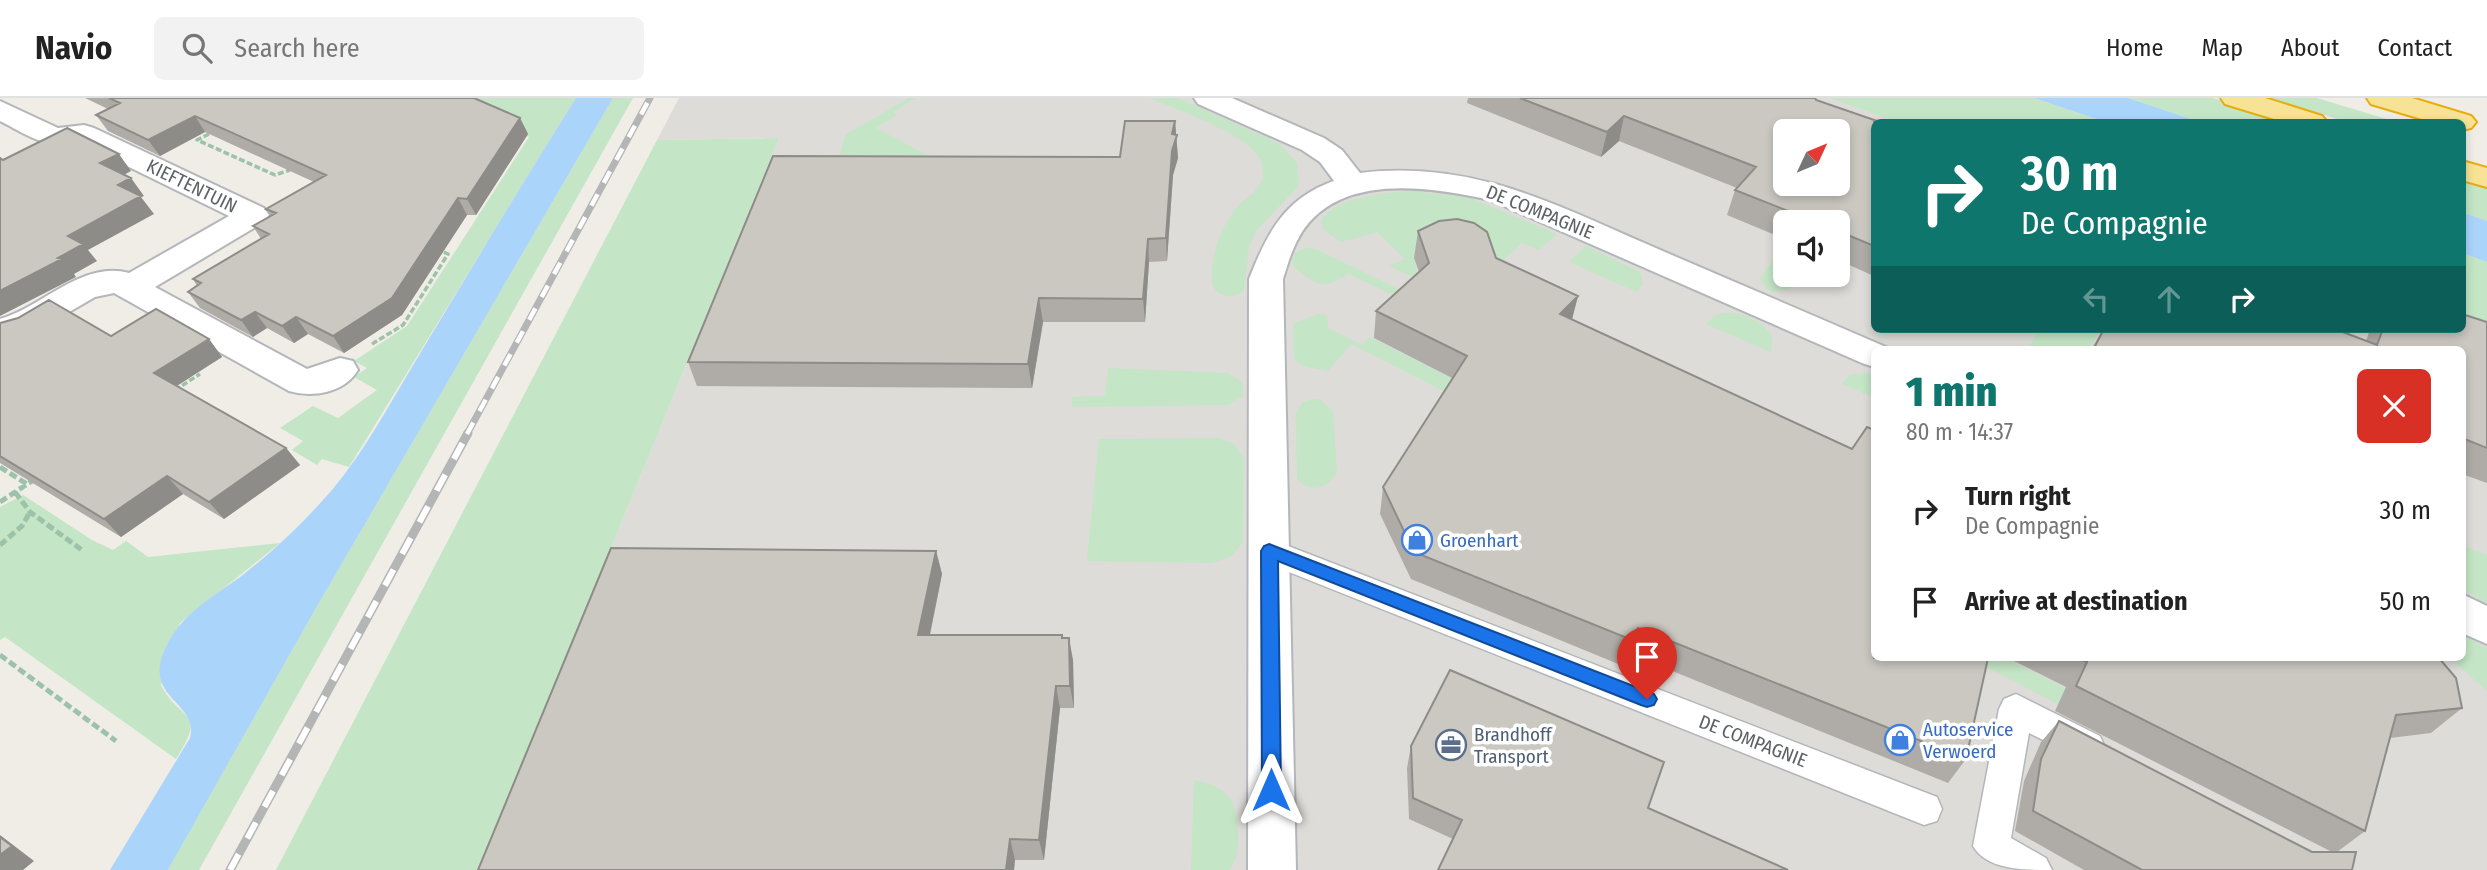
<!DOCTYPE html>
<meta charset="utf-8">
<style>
:root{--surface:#fff;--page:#f2f2f2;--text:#222;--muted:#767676;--line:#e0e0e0;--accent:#0f766e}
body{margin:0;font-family:"Fira Sans Condensed",sans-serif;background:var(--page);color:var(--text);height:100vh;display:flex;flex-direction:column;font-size:26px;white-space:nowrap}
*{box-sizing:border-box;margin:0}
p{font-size:23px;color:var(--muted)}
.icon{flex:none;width:38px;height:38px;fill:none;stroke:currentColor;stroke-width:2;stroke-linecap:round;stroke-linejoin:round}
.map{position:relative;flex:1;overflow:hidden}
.panel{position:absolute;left:1871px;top:248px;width:595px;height:315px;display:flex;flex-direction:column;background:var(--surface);border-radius:10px;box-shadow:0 4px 10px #0003}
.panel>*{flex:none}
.hud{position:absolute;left:1871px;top:21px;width:595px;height:214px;border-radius:10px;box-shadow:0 4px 10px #0003;background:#0f766e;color:#fff;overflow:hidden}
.needle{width:46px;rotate:46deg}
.fabs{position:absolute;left:1773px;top:21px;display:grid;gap:14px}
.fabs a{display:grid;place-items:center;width:77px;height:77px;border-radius:10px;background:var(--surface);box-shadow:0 4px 10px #0003;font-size:35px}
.pin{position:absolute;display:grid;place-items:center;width:60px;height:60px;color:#fff;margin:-72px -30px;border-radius:50% 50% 50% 0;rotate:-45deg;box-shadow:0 0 7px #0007}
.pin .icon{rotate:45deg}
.me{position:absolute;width:77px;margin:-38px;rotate:0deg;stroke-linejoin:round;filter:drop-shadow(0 0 5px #0008)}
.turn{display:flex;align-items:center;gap:24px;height:147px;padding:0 35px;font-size:32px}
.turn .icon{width:91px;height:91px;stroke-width:2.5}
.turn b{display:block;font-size:49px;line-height:60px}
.lanes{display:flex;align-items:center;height:66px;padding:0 35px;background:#0003;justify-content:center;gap:35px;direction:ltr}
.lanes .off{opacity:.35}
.round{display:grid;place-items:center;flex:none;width:74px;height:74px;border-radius:10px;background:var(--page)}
.summary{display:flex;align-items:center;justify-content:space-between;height:119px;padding:0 35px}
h1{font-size:42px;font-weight:800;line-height:52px;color:var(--accent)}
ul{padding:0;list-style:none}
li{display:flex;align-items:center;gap:21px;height:91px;padding:0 35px}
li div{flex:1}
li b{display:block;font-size:26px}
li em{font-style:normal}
header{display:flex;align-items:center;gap:42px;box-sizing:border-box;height:98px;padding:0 35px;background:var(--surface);border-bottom:2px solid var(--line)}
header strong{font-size:33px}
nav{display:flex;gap:38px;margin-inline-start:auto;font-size:24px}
.search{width:490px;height:63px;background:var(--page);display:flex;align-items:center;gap:18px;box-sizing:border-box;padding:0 24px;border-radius:10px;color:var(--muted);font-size:26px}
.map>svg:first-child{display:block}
.industrial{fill:#dedcd8;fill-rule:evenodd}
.green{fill:#c4e5c6}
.water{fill:#abd4fa}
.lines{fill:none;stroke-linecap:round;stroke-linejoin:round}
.lane-casing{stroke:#b3b6ba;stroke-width:3}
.street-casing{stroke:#b3b6ba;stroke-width:4}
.highway-casing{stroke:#e7ad0e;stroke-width:4}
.path-far1{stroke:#9cc3a9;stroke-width:3.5;stroke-dasharray:6 2.5;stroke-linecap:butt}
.path{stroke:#9cc3a9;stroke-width:5;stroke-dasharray:8 3.5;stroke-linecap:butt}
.lane{fill:#fff;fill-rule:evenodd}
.street{fill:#fff;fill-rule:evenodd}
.highway{fill:#f7e295;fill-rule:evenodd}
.rail-far1-casing{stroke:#b4b5b5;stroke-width:7}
.rail-casing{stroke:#b4b5b5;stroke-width:9}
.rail-far1{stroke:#fff;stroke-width:4.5;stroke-dasharray:13;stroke-linecap:butt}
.rail{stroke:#fff;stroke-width:6;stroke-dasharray:18;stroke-linecap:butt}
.wall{fill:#afaca7}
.shaded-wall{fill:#8e8c88}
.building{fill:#cbc8c2;stroke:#8e8c88;stroke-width:2;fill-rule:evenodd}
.route{fill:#1a73e8;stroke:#114b97;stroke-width:2}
.labels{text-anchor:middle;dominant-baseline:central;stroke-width:7;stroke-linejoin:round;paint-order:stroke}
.street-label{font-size:19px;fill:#5e6165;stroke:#fff}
.shop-label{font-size:19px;fill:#366cbe;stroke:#fff;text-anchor:start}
.service-label{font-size:19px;fill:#4e5e75;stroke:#fff;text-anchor:start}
</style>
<header>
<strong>Navio</strong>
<div class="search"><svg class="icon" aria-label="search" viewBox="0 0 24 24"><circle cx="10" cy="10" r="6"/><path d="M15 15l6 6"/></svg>Search here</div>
<nav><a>Home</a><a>Map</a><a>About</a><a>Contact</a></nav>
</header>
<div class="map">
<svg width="2487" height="772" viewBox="0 0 2487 772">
<rect width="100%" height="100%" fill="#efede6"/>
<path class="industrial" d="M679 0H1829L1898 24H1874V231H2461L2487 241V772H479L779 40 657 42ZM1785 33H1838V86H1785ZM1785 124H1838V177H1785ZM1874 252H2462V560H1874Z"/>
<path class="green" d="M438 0H576L349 369 322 361 317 367 292 352 303 343 280 330 313 308 338 320 377 292 354 279 367 270 354 263 407 228 529 39Z
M613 0H633L199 772H168L312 517Z
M909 0H916L893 14 897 17 876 30 929 58 840 57 845 37Z
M1150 0H1178L1278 45 1297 65 1299 84 1297 90 1257 132 1249 149 1244 193C1238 197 1230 200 1223 197 1213 193 1211 186 1212 176 1213 150 1222 127 1239 107 1246 100 1257 94 1261 84 1264 78 1263 69 1261 63 1250 36 1176 12 1150 0Z
M1829 0H2034L2105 24H1887L1889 21Z
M2128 0H2213L2290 24H2200Z
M2270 0H2317L2396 24H2347Z
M779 40 479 772H276L657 42Z
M2462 79 2487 87V123L2462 114Z
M1414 93 1471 100 1557 136 1539 152 1522 145 1485 179 1417 159C1412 172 1419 178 1428 186L1389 168 1405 161 1377 134 1341 144 1323 131 1321 123C1333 99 1389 94 1414 93Z
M1785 147V177H1803L1792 190 1773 194 1766 190 1760 180Z
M1586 148 1640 174 1643 185 1637 194 1569 164Z
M1305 150 1316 151 1415 199 1409 205 1349 176C1342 179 1334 185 1327 186 1316 188 1298 174 1292 165L1294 156Z
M2462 155 2487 164V241L2462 231Z
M1722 215C1741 213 1762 222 1772 238L1771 254 1706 226 1714 218Z
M1318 216 1327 217 1328 230 1362 247 1370 239 1874 494V512L1351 246 1328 273 1302 268 1294 261 1293 226Z
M2039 231H2100L2089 252H2027Z
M1108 270 1228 275 1242 284 1243 298 1228 307 1072 309V299L1105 298Z
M1864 275 1874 276V300L1842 286 1849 277Z
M1312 301 1321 302 1333 313 1337 375C1327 390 1310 396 1297 381L1296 315 1302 305Z
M1218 340 1234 346 1244 361 1243 444 1232 458 1212 465 1087 463 1099 341Z
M23 397 92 442 113 452 126 443 148 459 280 445 180 525 161 587C181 626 208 610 176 661L5 539 0 542V409Z
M2462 447 2487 457V505L2462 491Z
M2462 535 2487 551V593L2450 560H2462Z
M1968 560H2006L2135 625 2127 641Z
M1194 682C1228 689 1237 701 1238 735 1238 750 1238 760 1229 772H1191Z"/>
<path class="water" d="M576 0H613L312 517 168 772H110L190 640C200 603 139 601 167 547 183 514 216 497 244 476 276 451 306 422 332 392 368 349 395 296 424 249 474 166 524 83 576 0Z
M2034 0H2128L2200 24H2105Z
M2462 114 2487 123V164L2462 155Z"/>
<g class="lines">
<g class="lane-casing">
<path id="lane" d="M1270 441 1937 699 1942 711 1937 723 1924 727 1259 462 1254 453 1259 444Z
M2016 596 2100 638 2105 649 2100 660 2088 664 2029 635 2011 740 2046 760 2052 772C2023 772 1987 772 1973 748L1999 611 2004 601Z"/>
</g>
<g class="street-casing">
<path id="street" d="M1194 0H1232L1324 40 1342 52 1360 75C1477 61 1561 110 1665 154 1739 186 1813 217 1886 249L1889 252H1874V269L1862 265 1490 102C1427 88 1330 73 1296 145 1290 157 1287 169 1283 181L1296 772H1248L1249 181C1267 135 1285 100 1334 83L1320 64 1302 52 1198 6Z
M0 3 58 30 84 27 94 30 264 110 269 117 264 124 155 189 307 271 340 260 353 263 358 272C344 295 313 300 289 293L114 195 95 199 33 235 0 245V221C41 210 82 162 129 175L229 118 80 45C41 49 33 40 0 23Z
M2462 496 2487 508V546L2462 535Z"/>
</g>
<g class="highway-casing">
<path id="highway" d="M2221 0H2265L2322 18 2327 24H2284L2225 6Z
M2367 0H2412L2471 18 2476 24 2471 30 2462 32V24H2432L2371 6Z
M2462 63 2487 70V89L2462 82Z"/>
</g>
<path class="path-far1" d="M209 36 197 42 275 77 290 72
M372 246 403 227 448 156 439 152
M175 292 200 276"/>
<path class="path" d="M0 369 27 386
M15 394 30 414 82 452
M0 404 35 381
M0 447 22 428 30 414
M0 557 116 643"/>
<use href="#lane" class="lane"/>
<use href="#street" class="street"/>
<use href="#highway" class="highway"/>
<g class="rail-far1-casing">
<path id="rail-far1" d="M467 336 650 0"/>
</g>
<g class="rail-casing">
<path id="rail" d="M230 772 468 335"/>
</g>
<use href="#rail-far1" class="rail-far1"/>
<use href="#rail" class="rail"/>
</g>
<path class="wall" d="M85 0H474L520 20 528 36 476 117H467L402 217 344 255 308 236 294 245 267 230 253 239 200 210 188 194 197 188 193 181 261 141 253 128 271 118 266 111 314 84 205 34 160 58 108 33 96 17 108 11Z
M1468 0H1815L1816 2 1874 24V178L1838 162V124H1785V141L1727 117 1735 92 1737 90 1619 43 1601 59 1467 5Z
M1175 23 1178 60 1173 77 1167 163 1149 164 1145 224H1043L1032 290 697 288 688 264 1120 59Z
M1418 133 1496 160 1578 198 1572 221 1966 661 1948 685 1628 555 1623 568 1411 481 1380 416 1383 389 1452 280 1374 240 1376 213 1419 174 1414 160Z
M2487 224V385L2462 376V252H2091L2103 231H2335L2366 243 2370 231H2462Z
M0 225 111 238 209 241 222 259 176 288 286 350 300 367 224 421 183 396 121 439 0 365Z
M936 453 942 476 930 537 1063 540 1073 562 1074 610H1060L1044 762H1015L1014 772H478Z
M2008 560H2439L2462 610 2431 635 2390 640 2365 733 2337 754 2352 772H2084L2015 733 2024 683 2041 644 2059 623 2312 754H2332L2055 613 2066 589Z
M1411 648 1648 710 1453 741 1409 721 1407 670Z"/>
<path class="shaded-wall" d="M195 18 205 34 160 58 148 42Z
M1624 18 1619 43 1601 59 1607 34Z
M520 20 528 36 476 117 467 101Z
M1175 23 1178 60 1173 77 1167 163 1166 140 1172 36Z
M119 56 131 73 113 83 100 65Z
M131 80 144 98 141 99 154 116 88 152 97 163 74 176 76 179 0 218V193L68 138 118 87Z
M458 100 467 117 402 217 344 255 333 238Z
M1148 141 1149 164 1145 224 1143 201Z
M1578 198 1571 225 1560 216Z
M1039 200 1043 224 1032 290 1028 266Z
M255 214 267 230 253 239 241 222Z
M296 219 308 236 294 245 282 228Z
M209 241 222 259 169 293 154 275Z
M286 350 300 367 224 421 209 404Z
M167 378 183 396 121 439 104 421Z
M936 453 942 476 925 560 918 537Z
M1069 540 1073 562 1074 610 1070 588Z
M1056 588 1060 610 1044 762 1039 742Z
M0 737 34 763 23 772H0Z
M1010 741 1015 762 1014 772H1006Z"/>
<path class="building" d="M109 0H474L520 20 467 101 458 100 392 200 333 238 296 219 282 228 255 214 241 222 188 194 201 185 193 181 269 136 253 128 276 115 266 111 326 77 195 18 148 42 96 17 120 5Z
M1520 0H1815L1816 2 1880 24H1874V148L1838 133V124H1816L1735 92 1756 69 1624 18 1607 34ZM1785 33H1838V86H1785Z
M1125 23H1175L1172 36 1177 37 1172 53 1166 140 1148 141 1143 201 1039 200 1028 266 688 264 773 58 1120 59Z
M67 30 119 56 100 65 131 80 118 87 141 98 68 138 83 146 58 160 62 161 0 193V60L3 62Z
M1457 121 1474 125 1487 134 1496 160 1578 198 1560 216 1852 351 1867 329 1874 332V560H1988L1966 661 1638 530 1632 542 1414 454 1383 389 1467 258 1376 213 1429 165 1418 133 1439 123Z
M49 202 111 238 156 211 209 241 154 275 286 350 209 404 167 378 104 421 0 358V225L18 220Z
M2462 216 2487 224V350L2462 340V252H2098L2094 250 2104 231H2335L2377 247 2383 231H2462Z
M611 450 936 453 918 537H1062V540H1069L1070 588H1056L1039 742 1010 741 1006 772H478Z
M2079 560H2439L2456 580 2462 610 2396 617 2365 733 2076 588 2087 564Z
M1450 572 1664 664 1648 710 1788 772H1438L1462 722 1413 700 1411 648Z
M2059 623 2312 754H2356L2352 772H2142L2033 713 2041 661Z
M0 739 12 748 0 757Z"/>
<path class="route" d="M1269 446 1654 596 1657 601 1654 607 1647 609 1641 607 1278 463 1281 692 1278 698 1271 701 1264 698 1262 692 1261 453 1264 448Z"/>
<defs>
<g id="shop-ring" transform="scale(1.575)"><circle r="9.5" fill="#fff" stroke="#3f7fe0" stroke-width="1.5"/><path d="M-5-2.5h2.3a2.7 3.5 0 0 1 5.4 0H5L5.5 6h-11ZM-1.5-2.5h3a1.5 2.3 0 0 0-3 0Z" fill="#3f7fe0"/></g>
<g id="office-ring" transform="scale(1.575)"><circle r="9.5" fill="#fff" stroke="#5c6f8a" stroke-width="1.5"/><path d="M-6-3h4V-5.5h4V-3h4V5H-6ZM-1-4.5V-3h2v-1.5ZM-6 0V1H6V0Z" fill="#5c6f8a"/></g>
</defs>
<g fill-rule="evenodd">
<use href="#shop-ring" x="1417" y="442"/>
<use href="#shop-ring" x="1900" y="642"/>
<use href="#office-ring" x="1451" y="647"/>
</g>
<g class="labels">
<g class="street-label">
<text transform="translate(192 88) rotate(26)">KIEFTENTUIN</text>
<text transform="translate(1540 114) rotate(22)">DE COMPAGNIE</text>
<text transform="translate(1753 643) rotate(21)">DE COMPAGNIE</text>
</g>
<g class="shop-label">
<text x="1440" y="442">Groenhart</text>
<text x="1923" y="631">Autoservice<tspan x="1923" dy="22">Verwoerd</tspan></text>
</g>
<g class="service-label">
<text x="1474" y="636">Brandhoff<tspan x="1474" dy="22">Transport</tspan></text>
</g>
</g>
</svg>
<div class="fabs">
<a><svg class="needle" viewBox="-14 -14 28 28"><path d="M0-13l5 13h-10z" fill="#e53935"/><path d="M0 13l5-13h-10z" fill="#767676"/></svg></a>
<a><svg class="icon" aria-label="sound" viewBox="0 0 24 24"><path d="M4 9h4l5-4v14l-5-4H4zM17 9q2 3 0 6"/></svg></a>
</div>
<div class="pin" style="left:1647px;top:601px;background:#d93025"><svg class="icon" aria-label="arrive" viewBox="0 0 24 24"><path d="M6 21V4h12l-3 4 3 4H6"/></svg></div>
<svg class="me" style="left:1271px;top:692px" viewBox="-20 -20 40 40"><path d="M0-17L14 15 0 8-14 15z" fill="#1a73e8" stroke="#fff" stroke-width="4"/></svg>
<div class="hud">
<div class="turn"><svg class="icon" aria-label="right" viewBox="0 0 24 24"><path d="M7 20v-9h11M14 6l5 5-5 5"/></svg><div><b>30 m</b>De Compagnie</div></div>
<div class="lanes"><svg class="icon off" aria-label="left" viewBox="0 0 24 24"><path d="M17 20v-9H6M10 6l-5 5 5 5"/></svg><svg class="icon off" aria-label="ahead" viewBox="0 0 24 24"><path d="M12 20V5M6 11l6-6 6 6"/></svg><svg class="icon" aria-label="right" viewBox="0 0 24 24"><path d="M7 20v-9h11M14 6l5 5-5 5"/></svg></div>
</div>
<section class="panel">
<div class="summary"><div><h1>1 min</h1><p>80 m · 14:37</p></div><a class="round" style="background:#d93025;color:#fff"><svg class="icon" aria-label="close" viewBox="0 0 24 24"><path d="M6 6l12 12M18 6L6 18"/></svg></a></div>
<ul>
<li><svg class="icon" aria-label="right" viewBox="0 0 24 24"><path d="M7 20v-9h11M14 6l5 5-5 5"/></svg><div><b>Turn right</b><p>De Compagnie</p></div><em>30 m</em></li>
<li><svg class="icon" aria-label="arrive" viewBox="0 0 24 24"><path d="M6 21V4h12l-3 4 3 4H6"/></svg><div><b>Arrive at destination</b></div><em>50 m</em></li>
</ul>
</section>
</div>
